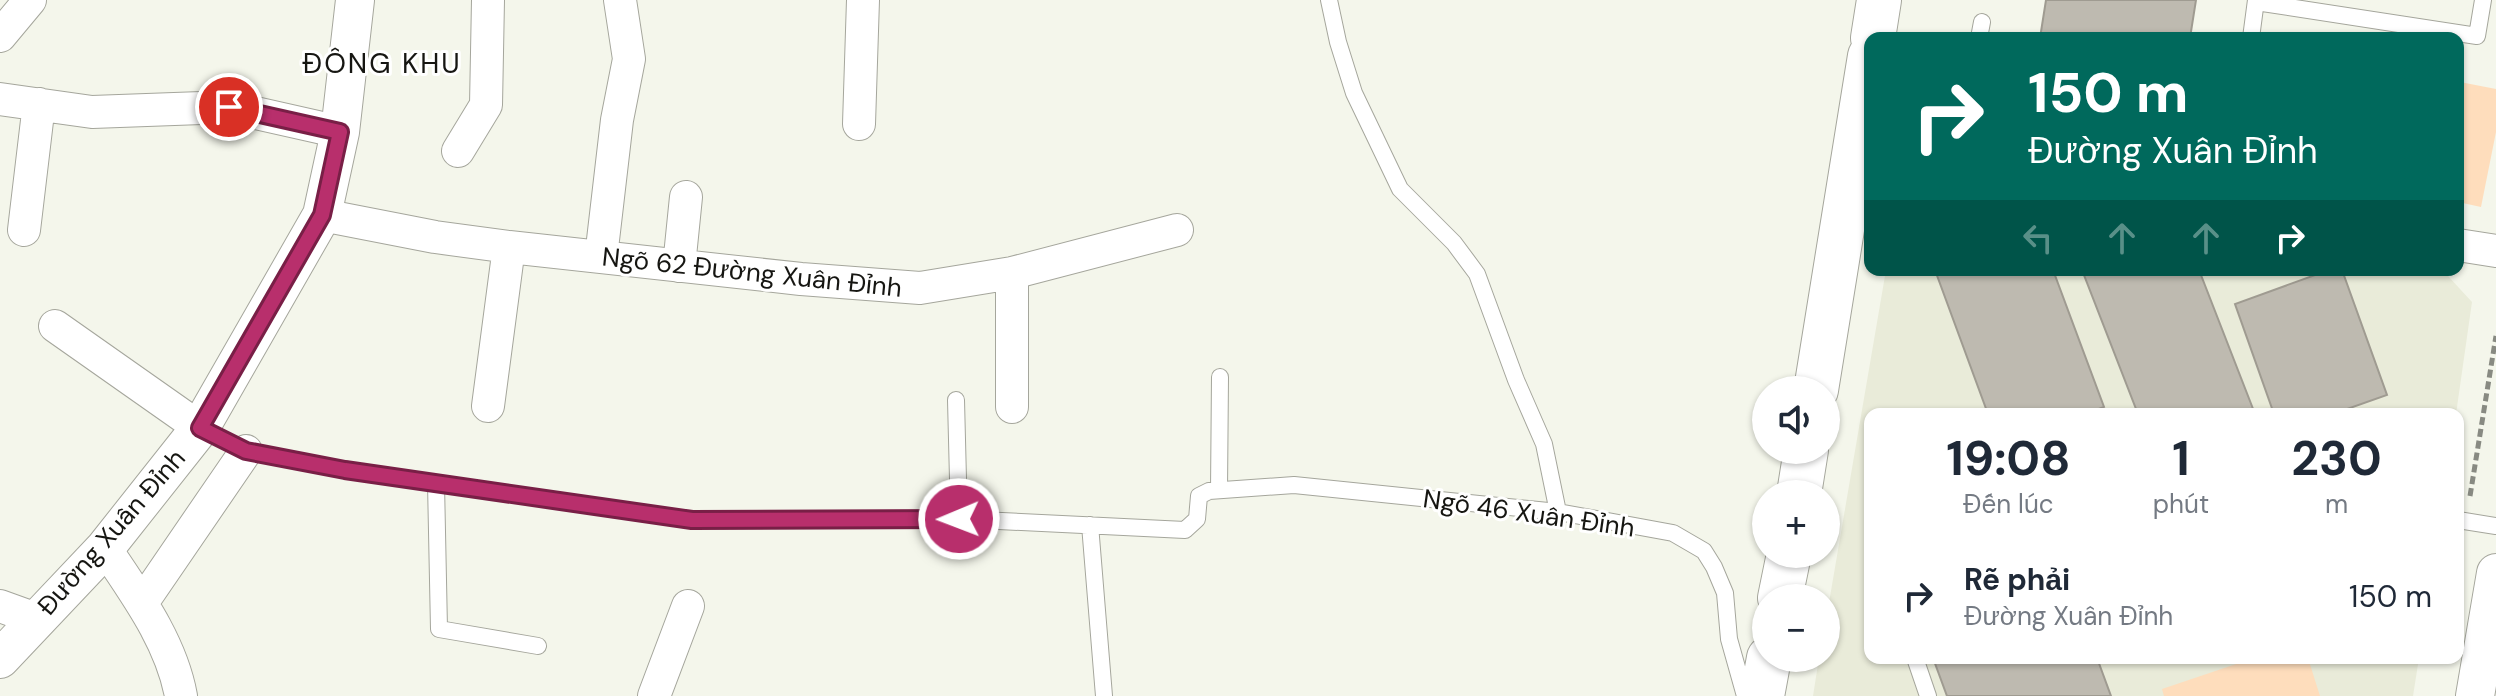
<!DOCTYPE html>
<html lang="vi">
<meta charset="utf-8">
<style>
:root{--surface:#fff;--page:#f2f2f3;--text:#1f2937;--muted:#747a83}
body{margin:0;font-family:"DM Sans",sans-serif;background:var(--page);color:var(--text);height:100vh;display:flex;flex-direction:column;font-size:30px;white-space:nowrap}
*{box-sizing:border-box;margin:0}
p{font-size:26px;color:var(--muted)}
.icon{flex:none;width:44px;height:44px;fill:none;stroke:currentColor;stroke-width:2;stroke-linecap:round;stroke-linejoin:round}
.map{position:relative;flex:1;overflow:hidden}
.panel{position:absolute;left:1864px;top:408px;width:600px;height:256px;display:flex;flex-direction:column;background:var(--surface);border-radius:16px;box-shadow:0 2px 6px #0004}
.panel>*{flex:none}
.banner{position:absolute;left:1864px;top:32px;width:600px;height:244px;border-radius:16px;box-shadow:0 2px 6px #0004;background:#00695c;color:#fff;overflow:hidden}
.buttons{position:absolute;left:1752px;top:376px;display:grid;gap:16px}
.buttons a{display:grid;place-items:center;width:88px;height:88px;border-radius:50%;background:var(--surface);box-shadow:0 2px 6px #0004;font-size:40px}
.pin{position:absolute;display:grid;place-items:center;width:68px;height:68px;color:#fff;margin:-34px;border:4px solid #fff;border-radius:50%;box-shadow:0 2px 8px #0007}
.me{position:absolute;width:88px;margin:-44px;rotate:269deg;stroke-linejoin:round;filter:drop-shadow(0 0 6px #0008)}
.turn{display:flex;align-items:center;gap:28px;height:168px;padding:0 32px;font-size:36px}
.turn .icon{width:104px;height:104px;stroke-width:2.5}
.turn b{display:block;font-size:56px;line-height:68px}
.lanes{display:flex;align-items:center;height:76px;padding:0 32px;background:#0003;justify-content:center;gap:40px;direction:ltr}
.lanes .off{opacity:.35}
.eta{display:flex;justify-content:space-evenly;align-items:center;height:136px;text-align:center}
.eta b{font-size:48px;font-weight:700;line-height:56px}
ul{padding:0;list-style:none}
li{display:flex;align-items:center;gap:24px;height:104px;padding:0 32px}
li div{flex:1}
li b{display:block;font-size:30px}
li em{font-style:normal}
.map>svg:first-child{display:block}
.built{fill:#e9ebd9}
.green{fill:#feddbc}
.building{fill:#bebab0;stroke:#9f9b91;stroke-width:2}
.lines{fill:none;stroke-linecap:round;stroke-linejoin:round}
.service-casing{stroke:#a5a69c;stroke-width:18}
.minor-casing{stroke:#a5a69c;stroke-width:34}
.tertiary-casing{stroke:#a5a69c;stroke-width:40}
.secondary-casing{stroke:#a5a69c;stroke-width:46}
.path{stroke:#888a82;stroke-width:5;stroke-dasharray:8 4;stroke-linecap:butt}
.service{stroke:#fff;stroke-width:16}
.minor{stroke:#fff;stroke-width:32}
.tertiary{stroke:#fff;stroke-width:38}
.secondary{stroke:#fff;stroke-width:44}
.route-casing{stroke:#781f46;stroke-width:20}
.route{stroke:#b82f6c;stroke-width:14}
.labels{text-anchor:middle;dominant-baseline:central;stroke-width:6;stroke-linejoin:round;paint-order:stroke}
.street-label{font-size:26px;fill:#161612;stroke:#fff}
.neighbourhood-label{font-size:28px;letter-spacing:2px;fill:#161612;stroke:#fff}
</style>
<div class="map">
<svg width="2496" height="696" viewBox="0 0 2496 696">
<rect width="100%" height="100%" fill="#f4f6eb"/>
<path class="built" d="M1886 270H2416L2448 276 2472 302 2456 414H1870V658H2419L2413 696H1813L1819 658H1826V620Z"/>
<path class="green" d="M2460 82 2496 89V132L2481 207 2458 202Z
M2254 658H2308L2320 696H2164L2162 689Z"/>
<path class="building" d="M2046 0H2196L2190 38H2040Z
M1935 270H2053L2104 407 2085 414H1988Z
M2097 270H2199L2255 414H2138L2084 275Z
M2329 270H2342L2387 395 2333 414H2274L2235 304Z
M1933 658H2097L2111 696H1947Z"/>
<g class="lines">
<g class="service-casing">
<path id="service" d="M1329 0 1338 42 1354 93 1400 189 1454 243 1477 274 1516 380 1544 444 1558 512
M2256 2 2477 36 2483 0
M1979 38 1982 22
M2251 38 2256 0
M956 400 959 519
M200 428 246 451 345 470 692 520 959 519 1185 530 1197 519 1199 496 1209 491 1294 485 1558 512 1673 533 1704 551 1714 567 1725 593 1729 639 1745 696
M436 483 439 629 538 646
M1219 490 1220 377
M2458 520 2496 526
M1090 525 1104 696
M1915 658 1928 696"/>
</g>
<g class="minor-casing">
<path id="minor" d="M0 36 30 0
M0 99 92 112 229 107 340 132
M859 124 863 0
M458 151 486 105 488 0
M322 215 435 237 509 247 801 279 920 288 1012 273 1177 230
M24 230 39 104
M2458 245 2496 251
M601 257 617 120 629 59 620 0
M679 266 686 197
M55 326 200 428
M488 406 509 247
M1012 407V273
M105 548C135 593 171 641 181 696
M142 603 246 451
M0 606 36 619
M654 696 688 606"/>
</g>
<g class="tertiary-casing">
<path id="tertiary" d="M0 659 105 548 200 428 322 215 340 132 355 0
M2475 696 2496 573"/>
</g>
<g class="secondary-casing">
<path id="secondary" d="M1873 38 1879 0
M1816 390 1870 56
M1799 494 1806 450
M1780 598 1789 554
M1762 696 1769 658"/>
</g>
<path class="path" d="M2470 496 2496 336"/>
<use href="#service" class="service"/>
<use href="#minor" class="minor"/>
<use href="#tertiary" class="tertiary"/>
<use href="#secondary" class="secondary"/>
</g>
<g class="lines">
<g class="route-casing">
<path id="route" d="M229 107 340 132 322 215 200 428 246 451 345 470 692 520 959 519"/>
</g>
<use href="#route" class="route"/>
</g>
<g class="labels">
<g class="street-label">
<text transform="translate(752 272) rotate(6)">Ngõ 62 Đường Xuân Đỉnh</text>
<text transform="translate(1529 513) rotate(8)">Ngõ 46 Xuân Đỉnh</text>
<text transform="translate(111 532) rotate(-49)">Đường Xuân Đỉnh</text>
</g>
<g class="neighbourhood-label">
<text x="382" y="63">ĐÔNG KHU</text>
</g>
</g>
</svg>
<div class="buttons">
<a><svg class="icon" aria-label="sound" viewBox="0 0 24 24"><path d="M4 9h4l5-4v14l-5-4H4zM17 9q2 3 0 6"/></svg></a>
<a>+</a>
<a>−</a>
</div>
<div class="pin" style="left:229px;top:107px;background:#d93025"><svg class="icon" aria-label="arrive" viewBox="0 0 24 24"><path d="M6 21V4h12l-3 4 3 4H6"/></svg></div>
<svg class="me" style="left:959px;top:519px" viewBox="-20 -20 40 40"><circle r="17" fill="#b82f6c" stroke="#fff" stroke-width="3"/><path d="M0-11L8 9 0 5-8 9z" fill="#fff"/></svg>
<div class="banner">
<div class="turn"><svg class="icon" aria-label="right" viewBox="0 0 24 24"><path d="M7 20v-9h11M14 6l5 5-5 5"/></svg><div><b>150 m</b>Đường Xuân Đỉnh</div></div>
<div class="lanes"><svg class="icon off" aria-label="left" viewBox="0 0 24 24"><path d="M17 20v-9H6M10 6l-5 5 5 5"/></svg><svg class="icon off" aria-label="ahead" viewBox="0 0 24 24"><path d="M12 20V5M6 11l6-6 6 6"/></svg><svg class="icon off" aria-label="ahead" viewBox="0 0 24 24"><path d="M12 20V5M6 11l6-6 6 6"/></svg><svg class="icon" aria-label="right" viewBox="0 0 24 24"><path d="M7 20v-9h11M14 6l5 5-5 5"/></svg></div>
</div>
<section class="panel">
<div class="eta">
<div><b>19:08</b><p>Đến lúc</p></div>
<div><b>1</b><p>phút</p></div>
<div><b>230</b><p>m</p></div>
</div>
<ul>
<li><svg class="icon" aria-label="right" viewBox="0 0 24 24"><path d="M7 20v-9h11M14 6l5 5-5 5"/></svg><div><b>Rẽ phải</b><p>Đường Xuân Đỉnh</p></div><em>150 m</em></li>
</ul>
</section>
</div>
